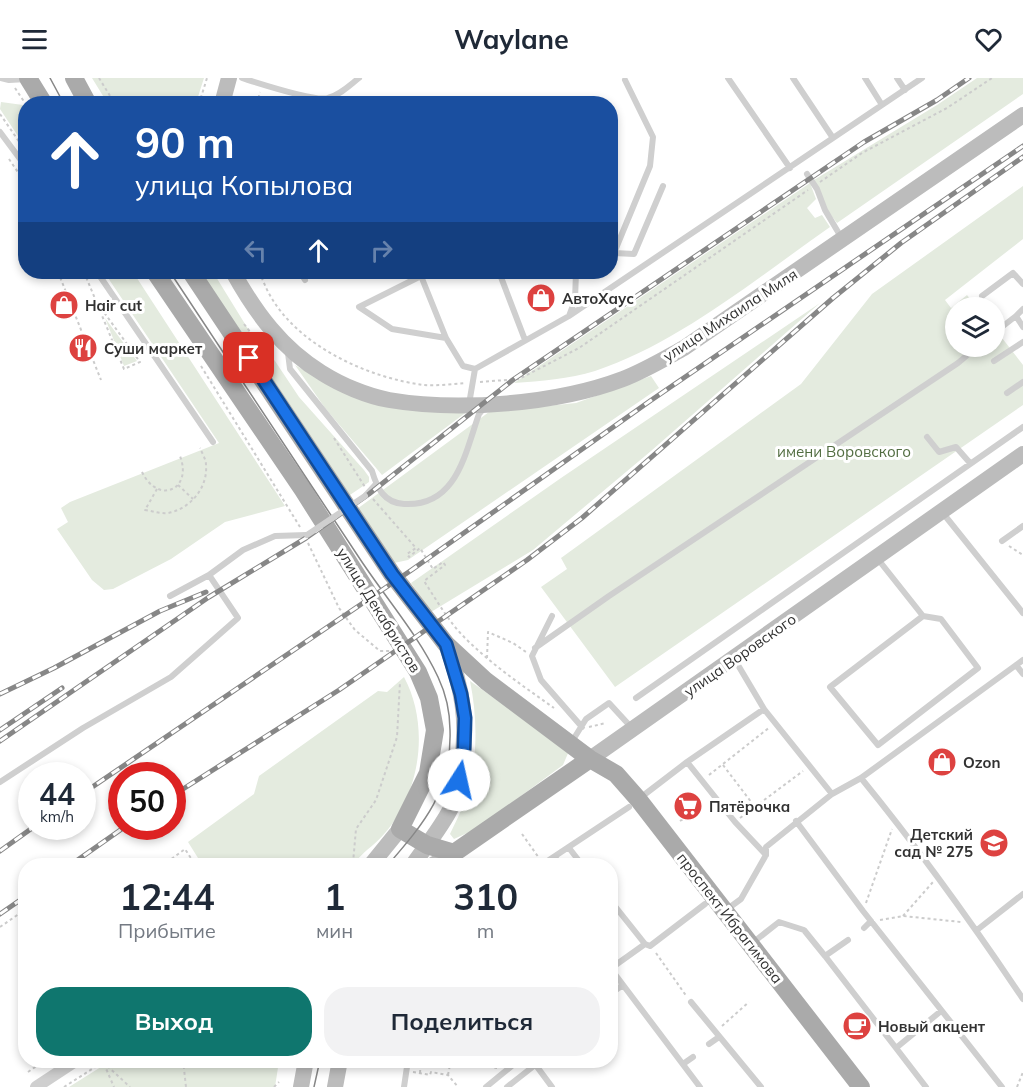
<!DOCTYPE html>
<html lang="ru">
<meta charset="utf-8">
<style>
:root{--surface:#fff;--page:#f2f2f3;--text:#1f2937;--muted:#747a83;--accent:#0f766e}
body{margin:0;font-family:Mulish,sans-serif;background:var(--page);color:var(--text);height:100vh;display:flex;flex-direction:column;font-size:22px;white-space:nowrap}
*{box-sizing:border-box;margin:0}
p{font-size:20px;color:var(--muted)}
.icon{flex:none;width:33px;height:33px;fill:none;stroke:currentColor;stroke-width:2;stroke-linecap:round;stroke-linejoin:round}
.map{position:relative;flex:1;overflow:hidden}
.details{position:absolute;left:18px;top:780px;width:600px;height:210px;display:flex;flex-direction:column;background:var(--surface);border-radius:24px;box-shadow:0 3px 9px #0003}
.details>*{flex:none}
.top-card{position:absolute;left:18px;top:18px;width:600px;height:183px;border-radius:24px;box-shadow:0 3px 9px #0003;background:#1a4fa0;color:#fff;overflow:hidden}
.buttons{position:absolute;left:945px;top:219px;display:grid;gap:12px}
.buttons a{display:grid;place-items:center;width:60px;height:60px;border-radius:50%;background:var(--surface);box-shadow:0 3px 9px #0003;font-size:30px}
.speed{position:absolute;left:18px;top:684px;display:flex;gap:12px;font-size:30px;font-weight:700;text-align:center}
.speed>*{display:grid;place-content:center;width:78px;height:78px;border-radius:50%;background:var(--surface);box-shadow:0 3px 9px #0003;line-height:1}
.speed small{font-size:15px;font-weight:400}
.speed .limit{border:9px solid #d22;background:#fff;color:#111}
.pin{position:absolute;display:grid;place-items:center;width:51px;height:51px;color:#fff;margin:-26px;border-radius:12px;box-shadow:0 3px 9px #0006}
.me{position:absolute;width:66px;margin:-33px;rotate:10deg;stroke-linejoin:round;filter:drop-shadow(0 0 4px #0008)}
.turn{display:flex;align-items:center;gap:21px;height:126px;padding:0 18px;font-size:27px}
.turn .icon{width:78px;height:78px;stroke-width:2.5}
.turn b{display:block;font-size:42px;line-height:51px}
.lanes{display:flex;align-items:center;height:57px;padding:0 18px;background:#0003;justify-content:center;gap:30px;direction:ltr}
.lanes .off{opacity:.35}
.eta{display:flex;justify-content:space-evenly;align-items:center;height:102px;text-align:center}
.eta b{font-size:36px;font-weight:700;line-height:42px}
.button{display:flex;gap:12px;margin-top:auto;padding:12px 18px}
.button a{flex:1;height:69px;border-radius:24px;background:var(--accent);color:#fff;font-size:24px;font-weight:700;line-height:69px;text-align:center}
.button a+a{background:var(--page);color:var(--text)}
header{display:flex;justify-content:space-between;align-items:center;height:78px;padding:0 18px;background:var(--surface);font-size:27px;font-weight:700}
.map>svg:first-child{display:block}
.green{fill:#e4ebdf}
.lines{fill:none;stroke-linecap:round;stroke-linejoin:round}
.path{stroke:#ccc;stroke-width:2;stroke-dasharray:3 3;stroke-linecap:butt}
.lane{stroke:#cfcfcf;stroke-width:6}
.street{stroke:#cfcfcf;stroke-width:12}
.secondary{stroke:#bcbcbc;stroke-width:16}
.primary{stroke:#aaa;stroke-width:18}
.tram{stroke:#878787;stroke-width:1.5}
.rail-casing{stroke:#878787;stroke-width:5}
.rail{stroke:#fff;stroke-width:3;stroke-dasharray:9;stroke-linecap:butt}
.lane-bridge{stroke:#cfcfcf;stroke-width:6}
.route-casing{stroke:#114b97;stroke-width:15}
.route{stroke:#1a73e8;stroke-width:10}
.labels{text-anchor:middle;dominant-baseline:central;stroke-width:6;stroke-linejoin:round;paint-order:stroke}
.poi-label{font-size:15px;font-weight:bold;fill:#323232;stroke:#fff;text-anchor:start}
.street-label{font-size:15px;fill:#323232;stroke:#fff}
.park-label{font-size:15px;fill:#526d41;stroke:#fff}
</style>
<header><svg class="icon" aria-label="menu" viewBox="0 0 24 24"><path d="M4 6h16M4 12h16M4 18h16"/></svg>Waylane<svg class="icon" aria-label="heart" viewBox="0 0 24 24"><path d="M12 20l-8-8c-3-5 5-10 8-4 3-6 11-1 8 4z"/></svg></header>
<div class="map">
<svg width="1023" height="1009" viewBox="0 0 1023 1009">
<rect width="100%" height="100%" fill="#fff"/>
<path class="green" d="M92 0H204L196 25 108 26Z
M977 0H1023V16L837 145 827 132 814 102 937 27Z
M1 24 23 27 25 31V64L23 60 18 58 0 31Z
M810 105 816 121 807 130 815 140 822 137 830 149C757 200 679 265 595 293 569 301 541 303 514 305Z
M1023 108V161L945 222 951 230 967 217 977 229 956 230V268H994L995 251 1023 287V327L615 609 541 509 567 491 561 480 801 306 872 216Z
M104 194H133L285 428 225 444 171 481 113 511 104 512 92 502 57 451 68 444 61 430 70 424 219 365Z
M197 194H213L253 259 275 283 299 319 364 392 369 399V404L347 419Z
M820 225 651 373 533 472 431 534 411 505 561 400Z
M105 240 137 283 124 288Z
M295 287 328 306 468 333 382 397 325 330Z
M651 298 659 310 408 482 394 485 357 431 489 334 576 325Z
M404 599C434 655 417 734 367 772 361 777 355 785 349 787 342 790 326 787 317 787 278 787 238 787 199 787L198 780 188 764 254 716 259 698 378 613 387 614Z
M470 603 569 673 563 687 476 751 454 761 450 756C455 745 461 734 465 722 478 684 478 642 470 603Z
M112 982H279V983L275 1009H69Z"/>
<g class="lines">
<path class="path" d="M99 0 115 26
M15 10 25 25
M199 26 207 0
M257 26 260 14
M26 34 20 65 26 67
M0 36 20 65
M9 81 26 106
M820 104 862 75 947 30 992 0
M58 194 101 302
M84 194 124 291 140 284 98 226
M259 194C263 202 266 211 271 219 300 269 369 300 424 307 437 308 452 306 465 305
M244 246 255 260 272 273
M201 288 300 449
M480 304 519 301 579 270 808 112
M334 360 365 409
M142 394C158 427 193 412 180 378
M178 407 193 421
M157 411 145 432C153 433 160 436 168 435 190 431 208 410 206 387 206 381 202 375 200 370
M373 421 416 470 407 476 409 479 420 470 433 491 443 484 445 487 424 503C437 523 449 544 465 560 492 587 523 608 554 630
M308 465 339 530 355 552 380 573H390
M1009 468 1023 477
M487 580 488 554 513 565 526 574
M589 649 606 645
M723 687 755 729
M709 697 770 649
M740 740 803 693
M680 743 689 737
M522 756 539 780
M162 788 185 771 196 788
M176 788 180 785
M341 788 353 785 356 751 376 722 397 659 400 604
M866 825 892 751
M903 838 933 804
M880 842 903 838 961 844
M0 849 26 831
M656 875 687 919
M722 948 749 924
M183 982 186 1009
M453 982 497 990
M103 984 157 982
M103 984 130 1009
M104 986 114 1009
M28 994 45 982
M413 994 430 997 431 994 448 997 458 1009
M420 995 421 982
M448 997 451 982
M64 1009 103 984
M274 1009 279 1004
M1017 1009 1023 994"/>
<path class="lane" d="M1 0 9 2 27 1
M242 0C258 5 315 24 328 20 340 17 350 7 359 0
M728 0 790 90
M793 0 833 60
M865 0 882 27
M897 0 905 12
M0 54 26 89
M807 96 817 111 825 132 841 159
M614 175 634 176 663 108
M610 176 614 175 650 88 653 59 625 2
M97 194 213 364
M300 194 305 202
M499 194 525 262
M982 218 1013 195 1023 206
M1023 231 1016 238 1023 249
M569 238 922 0
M994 255 1016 238
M446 260 421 198 359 229 392 251 446 260 463 288 475 291 569 238 575 222 576 194
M288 275 290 291 372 393C377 410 384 425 404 426 457 429 465 375 479 336L484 330
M994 283 1023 264
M1007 315 1023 304
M469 326 475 291
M927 359 939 374 956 369 970 385
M365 418 376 406
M942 434 1023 535
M1002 463 1023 448
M877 480 923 538 941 541 978 590 878 667 830 609 923 538
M170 518 209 497 243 472 275 458 307 457
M552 538 532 578 541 602 582 649
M535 570 609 518 958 285 978 268
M735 582 764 631 832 716
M1016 587 1023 596
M636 620 1023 349
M571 665 586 641 609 625 631 649
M687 684 735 744 766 777 741 821 726 832
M861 700C919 771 972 845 1023 921
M0 704 83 650 171 599 238 540 209 497
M640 720 687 684 764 631
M796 743 863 833 1002 1009
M569 770 583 788
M766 777V769L832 716 861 700 1023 582
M555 779 561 788
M540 788 629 729
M610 822 645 866 650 868 705 826
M864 850 871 843
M977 852 1023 816
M751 866 779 844 804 852 825 878 848 862
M825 878 896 970 941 933
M610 891 645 866
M611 891 700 1009
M610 916 623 907
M691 924 761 1009
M709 966 719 959
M896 970 926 1009
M532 982 552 1009
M683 986 693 979
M404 1009 408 982
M486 1009 519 982
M507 1009 535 987"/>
<path class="street" d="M36 1009 77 982"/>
<path class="secondary" d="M222 26 229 0
M233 194C255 234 282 271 322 295 341 307 367 318 389 322 459 334 557 326 623 301 644 293 664 281 684 270L1023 37
M590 681 1023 376
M370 788 400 751
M412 788C425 769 441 750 451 730 457 717 459 702 461 689 469 643 462 609 446 566
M431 788 454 775
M301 1009 306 982
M335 1009 340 982"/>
<path class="primary" d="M28 0 44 26
M74 0 88 26
M155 194 303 412 418 594 429 620 435 652 428 695 400 751 427 767 454 775 590 681
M191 194 392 496 446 566 486 603 590 681 616 696 638 721 861 1009"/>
<path class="tram" d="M50 0 64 26
M170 194C233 288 295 383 358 478 384 518 418 556 438 599 446 616 450 634 450 652 452 713 425 744 387 788
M314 1009 320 982"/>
<g class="rail-casing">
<path id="rail" d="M0 616 54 590 160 533 206 514
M0 652 62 610
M0 663 209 519 306 460 369 416 514 301 864 64 937 22 969 0
M82 716 413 491 650 323 1023 68
M172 718 339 612 527 482 582 440 833 220 901 165 1023 79
M0 773 35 748
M69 788 126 748
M0 836 26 818"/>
</g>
<use href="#rail" class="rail"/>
<path class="lane-bridge" d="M307 457 365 418"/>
</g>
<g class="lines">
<g class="route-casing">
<path id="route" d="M249 280 392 496 446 566 461 616 465 640 464 671 459 702"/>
</g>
<use href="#route" class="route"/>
</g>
<defs>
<g id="shop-disc" transform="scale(1.5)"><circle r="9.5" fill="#dd4240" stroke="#fff"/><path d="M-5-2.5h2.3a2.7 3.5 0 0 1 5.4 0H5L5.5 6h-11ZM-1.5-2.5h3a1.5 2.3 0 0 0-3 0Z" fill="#fff"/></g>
<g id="restaurant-disc" transform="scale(1.5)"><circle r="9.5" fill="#dd4240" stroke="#fff"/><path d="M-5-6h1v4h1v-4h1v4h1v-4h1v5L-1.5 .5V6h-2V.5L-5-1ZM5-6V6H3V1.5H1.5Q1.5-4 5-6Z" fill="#fff"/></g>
<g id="supermarket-disc" transform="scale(1.5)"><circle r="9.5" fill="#dd4240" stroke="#fff"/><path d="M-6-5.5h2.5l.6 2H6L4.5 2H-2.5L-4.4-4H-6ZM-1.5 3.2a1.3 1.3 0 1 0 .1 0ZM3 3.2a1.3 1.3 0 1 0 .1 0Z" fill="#fff"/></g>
<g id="school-disc" transform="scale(1.5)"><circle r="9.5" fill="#dd4240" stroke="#fff"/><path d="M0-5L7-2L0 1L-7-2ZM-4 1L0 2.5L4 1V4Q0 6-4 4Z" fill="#fff"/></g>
<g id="cafe-disc" transform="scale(1.5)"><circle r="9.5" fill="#dd4240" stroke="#fff"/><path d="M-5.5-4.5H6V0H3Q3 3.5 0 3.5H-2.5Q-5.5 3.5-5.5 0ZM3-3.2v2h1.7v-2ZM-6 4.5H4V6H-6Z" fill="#fff"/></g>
</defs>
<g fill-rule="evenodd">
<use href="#shop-disc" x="541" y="220"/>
<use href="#shop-disc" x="64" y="227"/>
<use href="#restaurant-disc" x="83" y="270"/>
<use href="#shop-disc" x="942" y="684"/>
<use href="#supermarket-disc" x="688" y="728"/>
<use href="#school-disc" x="994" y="765"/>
<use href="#cafe-disc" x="857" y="948"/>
</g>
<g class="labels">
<g class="poi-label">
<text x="562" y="220">АвтоХаус</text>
<text x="85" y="227">Hair cut</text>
<text x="104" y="270">Суши маркет</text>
<text x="963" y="684">Ozon</text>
<text x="709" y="728">Пятёрочка</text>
<text x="973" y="756" text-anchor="end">Детский<tspan x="973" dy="17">сад № 275</tspan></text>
<text x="878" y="948">Новый акцент</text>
</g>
<g class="street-label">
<text transform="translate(730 237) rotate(-33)">улица Михаила Миля</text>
<text transform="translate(379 532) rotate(58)">улица Декабристов</text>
<text transform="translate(740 577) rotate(-35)">улица Воровского</text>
<text transform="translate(730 840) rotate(52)">проспект Ибрагимова</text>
</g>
<g class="park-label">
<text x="844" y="373">имени Воровского</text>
</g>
</g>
</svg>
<div class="buttons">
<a><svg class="icon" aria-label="layers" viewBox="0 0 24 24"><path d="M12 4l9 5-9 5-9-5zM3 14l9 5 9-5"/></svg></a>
</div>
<div class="speed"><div>44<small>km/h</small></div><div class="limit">50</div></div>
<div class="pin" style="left:249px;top:280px;background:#d93025"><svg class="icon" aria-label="arrive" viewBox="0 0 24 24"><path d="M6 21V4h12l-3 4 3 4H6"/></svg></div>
<svg class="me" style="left:459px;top:702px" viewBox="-20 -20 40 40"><circle r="19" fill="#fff"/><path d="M0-13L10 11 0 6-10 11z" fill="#1a73e8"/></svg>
<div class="top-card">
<div class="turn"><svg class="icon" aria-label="ahead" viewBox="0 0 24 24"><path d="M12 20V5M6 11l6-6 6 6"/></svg><div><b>90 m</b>улица Копылова</div></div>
<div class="lanes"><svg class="icon off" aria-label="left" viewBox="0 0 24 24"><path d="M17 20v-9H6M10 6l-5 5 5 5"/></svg><svg class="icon" aria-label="ahead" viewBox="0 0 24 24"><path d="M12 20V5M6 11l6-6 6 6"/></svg><svg class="icon off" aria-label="right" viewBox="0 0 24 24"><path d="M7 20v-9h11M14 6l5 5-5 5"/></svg></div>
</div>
<section class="details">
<div class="eta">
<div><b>12:44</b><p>Прибытие</p></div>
<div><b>1</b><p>мин</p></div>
<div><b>310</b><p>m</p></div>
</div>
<div class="button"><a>Выход</a><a>Поделиться</a></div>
</section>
</div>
